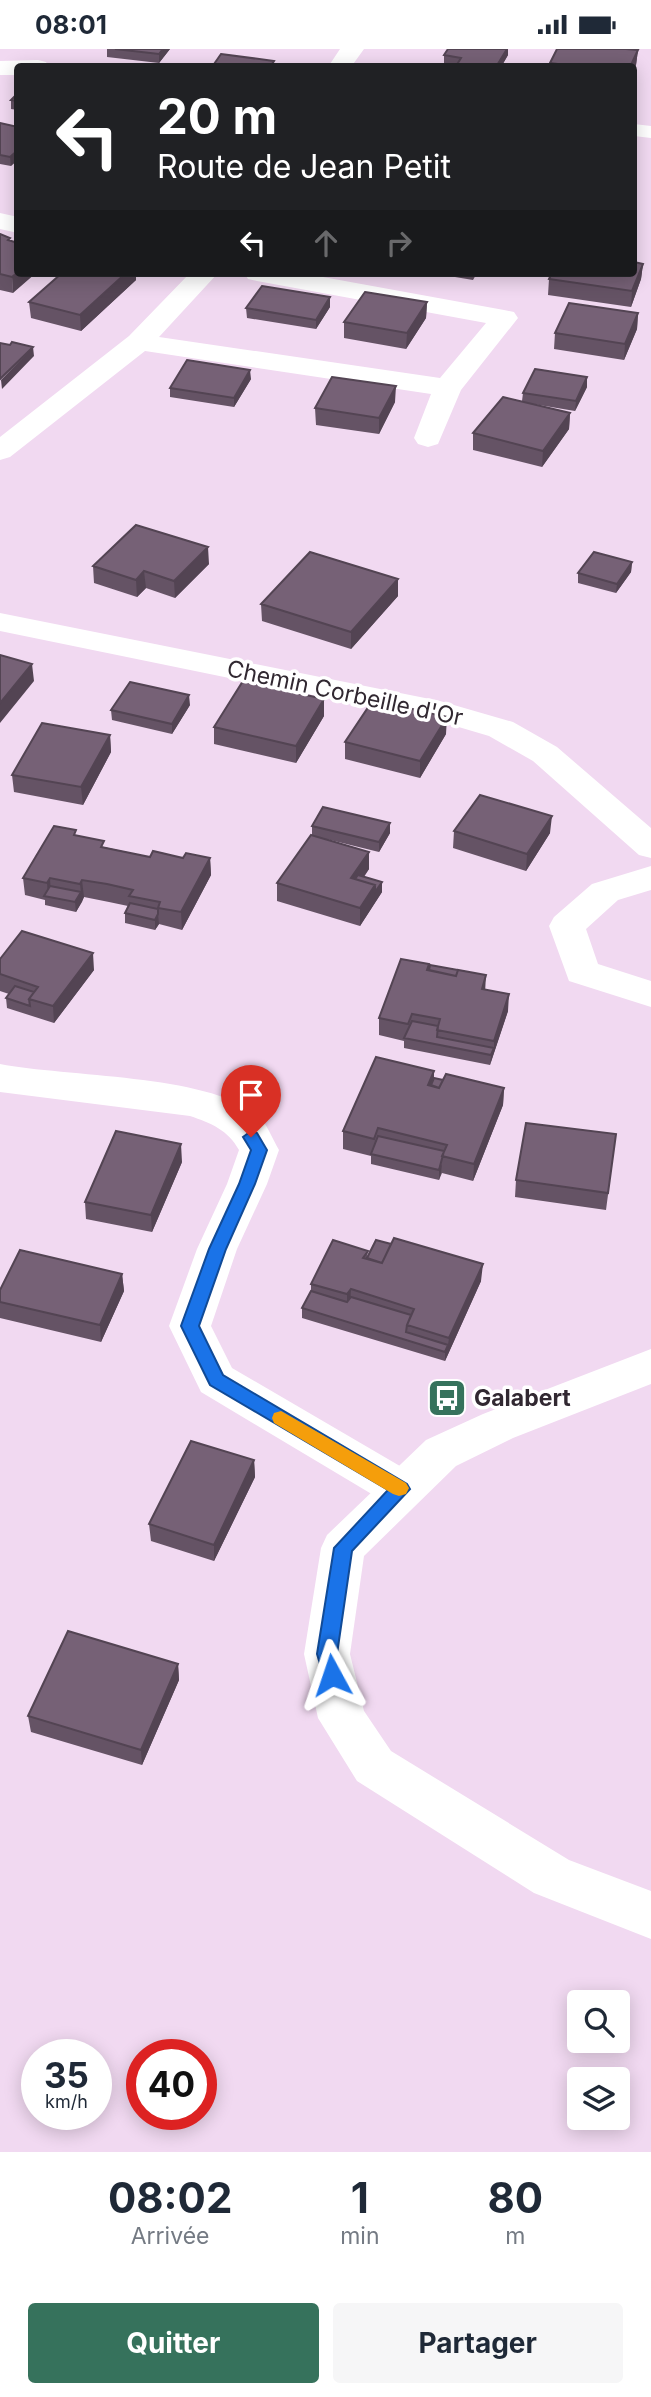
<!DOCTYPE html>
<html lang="fr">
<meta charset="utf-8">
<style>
:root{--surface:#fff;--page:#f6f6f7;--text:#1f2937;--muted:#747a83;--accent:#36725c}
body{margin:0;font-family:Inter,sans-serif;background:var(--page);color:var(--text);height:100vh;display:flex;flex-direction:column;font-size:26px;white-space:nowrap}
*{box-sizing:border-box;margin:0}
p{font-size:23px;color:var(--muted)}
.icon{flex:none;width:38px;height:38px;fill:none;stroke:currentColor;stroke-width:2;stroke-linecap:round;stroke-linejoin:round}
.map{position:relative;height:2103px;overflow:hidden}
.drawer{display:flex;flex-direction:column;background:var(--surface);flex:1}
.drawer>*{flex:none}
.guide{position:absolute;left:14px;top:14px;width:623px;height:214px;border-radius:7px;box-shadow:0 4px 18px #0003;background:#202124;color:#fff;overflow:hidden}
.buttons{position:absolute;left:567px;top:1941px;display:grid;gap:14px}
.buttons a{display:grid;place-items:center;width:63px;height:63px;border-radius:7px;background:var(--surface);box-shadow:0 4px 18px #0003;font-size:35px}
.speed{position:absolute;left:21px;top:1990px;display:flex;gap:14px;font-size:35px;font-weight:700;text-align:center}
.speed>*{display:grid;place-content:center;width:91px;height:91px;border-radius:50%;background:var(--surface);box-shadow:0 4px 18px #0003;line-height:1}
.speed small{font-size:18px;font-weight:400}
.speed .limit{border:10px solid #d22;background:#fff;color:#111}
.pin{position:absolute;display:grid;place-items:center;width:60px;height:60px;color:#fff;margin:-72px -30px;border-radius:50% 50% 50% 0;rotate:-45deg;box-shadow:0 0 7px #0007}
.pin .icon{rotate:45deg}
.me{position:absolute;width:77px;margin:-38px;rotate:355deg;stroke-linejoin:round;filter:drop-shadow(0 0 5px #0008)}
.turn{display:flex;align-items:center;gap:24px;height:147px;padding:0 28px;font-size:32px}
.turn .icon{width:91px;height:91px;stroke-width:2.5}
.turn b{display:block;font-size:49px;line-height:60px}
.lanes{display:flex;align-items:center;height:66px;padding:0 28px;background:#0003;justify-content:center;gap:35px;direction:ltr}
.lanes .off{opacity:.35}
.eta{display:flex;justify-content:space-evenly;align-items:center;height:119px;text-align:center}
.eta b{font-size:42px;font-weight:700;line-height:49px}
.cta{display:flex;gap:14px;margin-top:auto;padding:14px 28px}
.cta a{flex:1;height:80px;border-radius:7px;background:var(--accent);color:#fff;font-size:28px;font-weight:700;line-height:80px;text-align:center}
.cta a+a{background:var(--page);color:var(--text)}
.status{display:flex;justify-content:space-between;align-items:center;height:49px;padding:0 35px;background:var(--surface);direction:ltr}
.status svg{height:19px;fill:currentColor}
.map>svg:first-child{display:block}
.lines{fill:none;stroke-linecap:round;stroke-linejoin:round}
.service{fill:#fff;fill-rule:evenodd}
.minor{fill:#fff;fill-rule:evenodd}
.tertiary{fill:#fff;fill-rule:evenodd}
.wall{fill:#655365}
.shaded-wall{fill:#534453}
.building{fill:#766176;stroke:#534453;stroke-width:2}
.route{fill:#1a73e8;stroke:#114b97;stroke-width:2}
.slow{fill:#f59e0b}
.labels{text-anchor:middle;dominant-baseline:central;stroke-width:7;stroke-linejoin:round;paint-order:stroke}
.street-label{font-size:23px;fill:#312831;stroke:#fff}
.poi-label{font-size:23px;font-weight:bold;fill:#312831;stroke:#fff;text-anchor:start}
</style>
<div class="status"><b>08:01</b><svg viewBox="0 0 49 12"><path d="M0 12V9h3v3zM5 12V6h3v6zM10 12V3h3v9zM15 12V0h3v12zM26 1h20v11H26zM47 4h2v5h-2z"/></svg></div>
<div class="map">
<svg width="651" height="2103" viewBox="0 0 651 2103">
<rect width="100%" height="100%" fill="#f1d9f1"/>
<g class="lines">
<path class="service" d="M634 75 651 77V89L634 87Z"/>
<path class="minor" d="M340 0H364L351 18H328Z
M38 11 46 13 49 18H18V26H0V12Z
M0 164 18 168V184L0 180Z
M190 224H218L159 288 440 329 486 274 257 232 248 230 244 224H301L504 261 514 263 518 269 461 341 438 395 428 398 418 395 414 389 431 345 145 302 10 408 0 411V388L129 287Z
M0 564 440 652 513 673 557 698 651 779V809L639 806 533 712 489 687 435 671 0 582Z
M0 1015C67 1028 205 1025 256 1065 267 1073 272 1090 279 1101L267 1135 237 1200 211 1277 232 1319 417 1427 423 1440 417 1453 401 1458 385 1453 201 1343 169 1277 197 1200 227 1135 239 1101C228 1081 211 1074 190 1067L0 1043Z"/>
<path class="tertiary" d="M651 817V841L618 851 586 880 598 915 651 932V958L569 932 549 877 554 868 592 835Z
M651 1300V1335L513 1389 456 1417 364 1507 350 1605 364 1662 391 1702 569 1811 651 1842V1890L534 1844 357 1732 318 1669 304 1605 321 1499 327 1486 426 1391 483 1365Z"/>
</g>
<path class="wall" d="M107 0H170L159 14 107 8Z
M448 0H508V6L501 18H456V17L444 15V6Z
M638 1 636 16 634 18H549L550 14Z
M18 44V61L11 60V51Z
M0 74 18 78 11 117 0 115Z
M0 185 11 192 13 244 0 241Z
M643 215 641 230 631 258 548 246 549 230Z
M62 224H136V231L81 282 31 269 29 253Z
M431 224H477L473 231Z
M427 253 426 269 406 300 344 289V273Z
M330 258 316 280 247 269 246 259Z
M638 264 637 280 624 311 554 300 555 284Z
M587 328V338L575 362 533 355 570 364 569 380 542 418 473 401V384L522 352 523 344Z
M251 330 234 358 170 348V339Z
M395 353 379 385 316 376 315 359Z
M632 513 631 523 616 544 578 534V524Z
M209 515 175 549 146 539 137 548 94 534 93 517Z
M398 547 351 600 262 572 261 555Z
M190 656 172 685 112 671 111 661Z
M324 667 296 714 214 695V678Z
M446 685 420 729 345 710V693Z
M110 686 111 703 83 756 14 743 12 726Z
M312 777 390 784 379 803 326 790 369 803V820L364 828 382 833V843L360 877 277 852V834L312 786Z
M454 782 550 784 526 822 453 799Z
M77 787 104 798 150 808 210 809 211 826 182 881 159 875 155 881 125 874V864L128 857 109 853 84 848 76 863 45 856V851L25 846 23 829Z
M0 910 94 921 54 974 7 959 6 949 9 945 0 942Z
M485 940 508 962 490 1016 404 999V992L379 986V969Z
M434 1022V1029L443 1031 504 1039 503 1056 473 1132 442 1124 439 1131 371 1115V1107L343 1100V1082Z
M616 1085 606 1161 515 1148 516 1131Z
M182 1113 152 1183 86 1170 85 1153Z
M368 1202 367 1208 481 1232 445 1312 302 1269V1259L311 1242V1235Z
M122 1225 124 1242 101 1293 0 1269V1241Z
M254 1411 255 1428 214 1512 151 1492 149 1475Z
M178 1615 179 1631 142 1716 31 1683 28 1667Z"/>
<path class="shaded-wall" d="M163 0H170L159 14V5Z
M507 0H508V6L501 18H496Z
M638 1 636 16 634 22V18H630Z
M18 101V111L11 117 10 108Z
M643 215 641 230 631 258 632 242Z
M18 223V224H36L13 244 12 228Z
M126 224H136V231L81 282 80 266Z
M330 248V258L316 280V271Z
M427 253 426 269 406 300 407 284Z
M638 264 637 280 624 311 625 295Z
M33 298 34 307 2 340 1 331Z
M250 321 251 330 234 358V349Z
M587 328V338L575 362 576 352Z
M396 337 395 353 379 385V369Z
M570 364 569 380 542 418 543 402Z
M208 498 209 515 175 549 174 532Z
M632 513 631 523 616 544 617 535Z
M144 522 146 539 137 548 136 531Z
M398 530V547L351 600V583Z
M32 615 34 632 0 674V654Z
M189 646 190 656 172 685V675Z
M324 650V667L296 714V697Z
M447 668 446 685 420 729V712Z
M110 686 111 703 83 756 81 738Z
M552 767 550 784 526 822 527 805Z
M390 774V784L379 803V793Z
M369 803V820L356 838 351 829Z
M210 809 211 826 182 881 181 863Z
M50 829 51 847H48L47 834Z
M82 831 84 848 82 853 80 835Z
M382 833V843L360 877V859L375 836Z
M81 843 82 853 76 863 75 853Z
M158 865 159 875 155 881V871Z
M93 904 94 921 54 974 53 957Z
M486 926 485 944 482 940Z
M509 945 508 962 490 1016 491 1006 494 999V992Z
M434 1022 433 1039 428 1036Z
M504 1039 503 1056 473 1132 474 1115Z
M181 1095 182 1113 152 1183 151 1166Z
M442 1115 441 1124 439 1131V1121Z
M483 1215 481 1232 445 1312V1303L448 1296 449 1289Z
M122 1225 124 1242 101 1293 100 1276Z
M351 1240 350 1257 347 1262V1245Z
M254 1411 255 1428 214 1512V1496Z
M178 1615 179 1631 142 1716 141 1701Z"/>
<path class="building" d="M115 0H163L159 5Z
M448 0H507L496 18 456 17 461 9 444 6Z
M557 0H626L638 1 630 18H581L550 14Z
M221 5 274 12 270 18H212Z
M18 44V52L11 51Z
M0 74 18 78V101L10 108 0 106Z
M0 185 10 189 8 191 18 194V223L12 228 0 225Z
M634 213 643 215 632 242 549 230 552 224H634Z
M62 224H126L80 266 29 253Z
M262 237 330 248 316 271 246 259Z
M365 243 427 253 407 284 344 273Z
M569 254 638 264 625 295 555 284Z
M12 293 33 298 0 330V294L10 296Z
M187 311 250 321 234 349 170 339Z
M535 320 587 328 576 352 523 344Z
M332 328 396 337 379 369 315 359Z
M503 348 570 364 543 402 473 384Z
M136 476 208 498 174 532 144 522 136 531 93 517Z
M310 503 398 530 351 583 261 555Z
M594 503 632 513 617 535 578 524Z
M0 606 32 615 0 654Z
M243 632 324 650 296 697 214 678Z
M130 633 189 646 172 675 111 661Z
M373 651 447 668 420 712 345 693Z
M42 674 110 686 81 738 12 726Z
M480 746 552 767 527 805 454 782Z
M323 758 390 774 379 793 312 777Z
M54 777 76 781 74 786 104 792 101 798 150 808 153 802 183 809 186 804 210 809 181 863 158 859 160 853 129 847 133 841 107 835 82 831 80 835 50 829 47 834 23 829Z
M311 786 369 803 351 829 375 836 360 859 277 834Z
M358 826 382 833 375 843V836L355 830Z
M50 837 81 843 75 853 44 847Z
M130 854 158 860V865L155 871 125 864Z
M22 882 93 904 53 957 29 950 38 938 0 925V910Z
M401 910 429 915 427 921 456 927 458 921 486 926 482 940 509 945 494 992 437 981 440 970 412 965 408 975 379 969Z
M430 916 458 921 456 927 429 921Z
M15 937 34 943 29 950 30 957 6 949Z
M412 972 438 977 437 988 494 999 491 1006 404 989Z
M376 1008 434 1022 428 1036 439 1039 446 1025 504 1039 474 1115 442 1107 447 1096 378 1079 374 1090 343 1082Z
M434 1029 443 1031 439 1039 431 1036Z
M526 1074 616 1085 608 1144 516 1131Z
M116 1082 181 1095 151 1166 85 1153Z
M378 1087 444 1102 439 1121 371 1105Z
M394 1189 483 1215 449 1289 407 1276 414 1260 351 1240 347 1245 311 1235 333 1191 368 1202 363 1209 382 1214Z
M376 1191 391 1195 382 1214 367 1209Z
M20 1201 122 1225 100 1276 0 1253V1241Z
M311 1242 347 1253 351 1248 411 1266 407 1276 406 1283 448 1296 445 1303 302 1259Z
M191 1392 254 1411 214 1496 149 1475Z
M68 1582 178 1615 141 1701 28 1667Z"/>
<path class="route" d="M251 1082 257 1084 267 1101 255 1135 226 1200 199 1277 223 1326 407 1435 410 1440 352 1502 337 1605 341 1626 339 1632 332 1635 325 1632 317 1605 334 1499 388 1441 210 1336 181 1277 209 1200 239 1135 251 1101 243 1088Z"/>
<path class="slow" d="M281 1362 406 1434 409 1439 406 1445 399 1447 393 1445 274 1374 272 1369 274 1364Z"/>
<defs>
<g id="bus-square" transform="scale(2.0125)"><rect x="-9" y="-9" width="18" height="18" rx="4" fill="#36725c" stroke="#fff"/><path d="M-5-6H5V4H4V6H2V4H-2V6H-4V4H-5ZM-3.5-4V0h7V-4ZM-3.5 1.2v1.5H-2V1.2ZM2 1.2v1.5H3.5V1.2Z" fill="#fff"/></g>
</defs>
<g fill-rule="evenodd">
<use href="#bus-square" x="447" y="1349"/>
</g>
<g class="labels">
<g class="street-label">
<text transform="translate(345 644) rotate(12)">Chemin Corbeille d'Or</text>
</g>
<g class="poi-label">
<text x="474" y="1349">Galabert</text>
</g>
</g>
</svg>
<div class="buttons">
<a><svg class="icon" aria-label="search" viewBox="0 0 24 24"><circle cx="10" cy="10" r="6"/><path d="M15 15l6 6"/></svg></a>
<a><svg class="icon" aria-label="layers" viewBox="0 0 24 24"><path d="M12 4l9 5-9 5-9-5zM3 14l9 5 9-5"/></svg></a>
</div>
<div class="speed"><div>35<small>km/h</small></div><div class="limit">40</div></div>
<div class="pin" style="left:251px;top:1088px;background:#d93025"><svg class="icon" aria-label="arrive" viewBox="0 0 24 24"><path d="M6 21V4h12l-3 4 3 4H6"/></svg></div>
<svg class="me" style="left:332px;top:1626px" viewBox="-20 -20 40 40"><path d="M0-17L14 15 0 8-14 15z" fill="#1a73e8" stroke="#fff" stroke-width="4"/></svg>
<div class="guide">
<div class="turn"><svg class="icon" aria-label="left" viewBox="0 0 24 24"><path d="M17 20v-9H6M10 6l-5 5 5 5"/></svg><div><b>20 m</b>Route de Jean Petit</div></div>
<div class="lanes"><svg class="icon" aria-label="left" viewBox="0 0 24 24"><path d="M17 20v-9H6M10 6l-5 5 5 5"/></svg><svg class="icon off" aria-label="ahead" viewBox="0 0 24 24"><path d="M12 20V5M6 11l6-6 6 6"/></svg><svg class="icon off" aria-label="right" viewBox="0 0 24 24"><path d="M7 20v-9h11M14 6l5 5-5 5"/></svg></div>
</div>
</div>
<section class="drawer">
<div class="eta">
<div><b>08:02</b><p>Arrivée</p></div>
<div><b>1</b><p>min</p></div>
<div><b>80</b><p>m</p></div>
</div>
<div class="cta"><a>Quitter</a><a>Partager</a></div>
</section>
